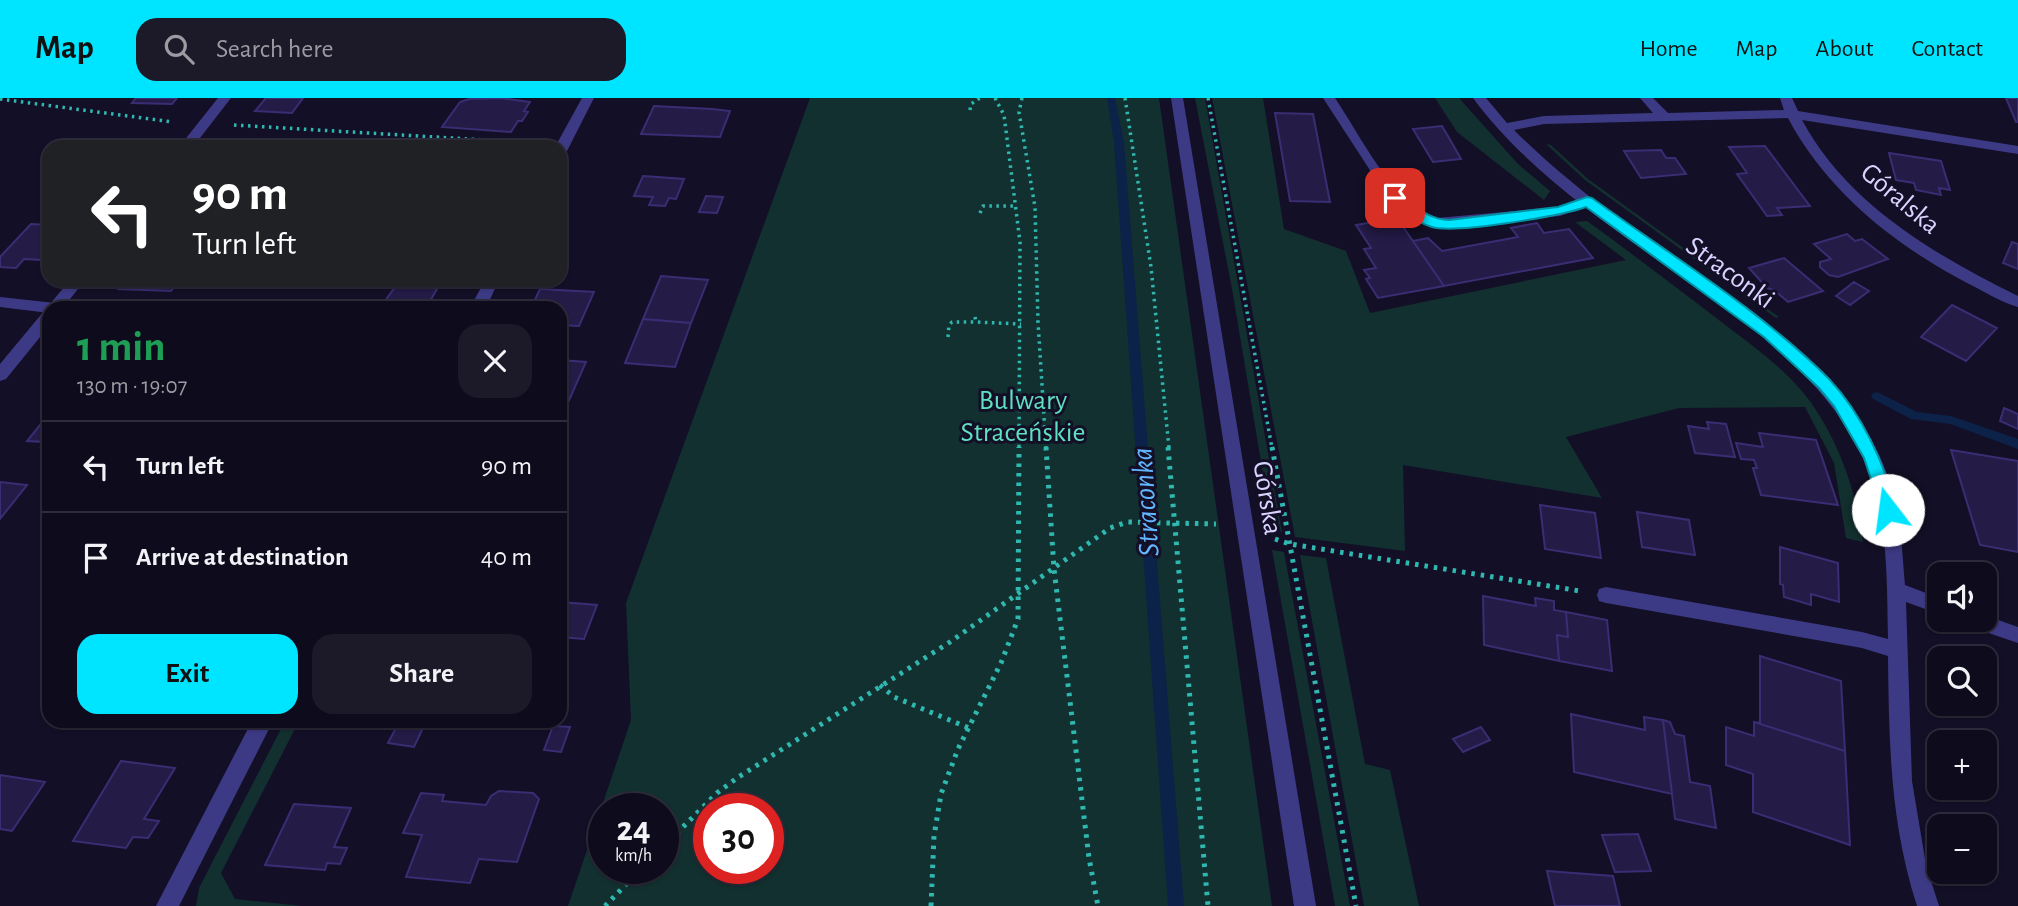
<!DOCTYPE html>
<meta charset="utf-8">
<style>
:root{--surface:#0e0b1c;--page:#1c1929;--text:#f1f3f6;--muted:#9b9ba3;--line:#2e2b3b;--accent:#00e5ff}
body{margin:0;font-family:"Alegreya Sans",sans-serif;background:var(--page);color:var(--text);height:100vh;display:flex;flex-direction:column;font-size:26px;white-space:nowrap}
*{box-sizing:border-box;margin:0}
p{font-size:23px;color:var(--muted)}
.icon{flex:none;width:38px;height:38px;fill:none;stroke:currentColor;stroke-width:2;stroke-linecap:round;stroke-linejoin:round}
.map{position:relative;flex:1;overflow:hidden}
.sheet{position:absolute;left:42px;top:203px;width:525px;height:427px;display:flex;flex-direction:column;background:var(--surface);border-radius:21px;box-shadow:0 2px 5px #0004,0 0 0 2px var(--line)}
.sheet>*{flex:none}
.hud{position:absolute;left:42px;top:42px;width:525px;height:147px;border-radius:21px;box-shadow:0 2px 5px #0004,0 0 0 2px var(--line);background:#202124;color:#fff;overflow:hidden}
.buttons{position:absolute;left:1927px;top:464px;display:grid;gap:14px}
.buttons a{display:grid;place-items:center;width:70px;height:70px;border-radius:14px;background:var(--surface);box-shadow:0 2px 5px #0004,0 0 0 2px var(--line);font-size:35px}
.speed{position:absolute;left:588px;top:695px;display:flex;gap:14px;font-size:35px;font-weight:700;text-align:center}
.speed>*{display:grid;place-content:center;width:91px;height:91px;border-radius:50%;background:var(--surface);box-shadow:0 2px 5px #0004,0 0 0 2px var(--line);line-height:1}
.speed small{font-size:18px;font-weight:400}
.speed .limit{border:10px solid #d22;background:#fff;color:#111}
.pin{position:absolute;display:grid;place-items:center;width:60px;height:60px;color:#fff;margin:-30px;border-radius:14px;box-shadow:0 4px 10px #0006}
.me{position:absolute;width:77px;margin:-38px;rotate:345deg;stroke-linejoin:round;filter:drop-shadow(0 0 5px #0008)}
.turn{display:flex;align-items:center;gap:24px;height:147px;padding:0 35px;font-size:32px}
.turn .icon{width:91px;height:91px;stroke-width:2.5}
.turn b{display:block;font-size:49px;line-height:60px}
.round{display:grid;place-items:center;flex:none;width:74px;height:74px;border-radius:21px;background:var(--page)}
.head{display:flex;align-items:center;justify-content:space-between;height:119px;padding:0 35px}
h1{font-size:42px;font-weight:600;line-height:52px;color:#1e9e55}
.action{display:flex;gap:14px;margin-top:auto;padding:14px 35px}
.action a{flex:1;height:80px;border-radius:21px;background:var(--accent);color:#111;font-size:28px;font-weight:600;line-height:80px;text-align:center}
.action a+a{background:var(--page);color:var(--text)}
ul{padding:0;list-style:none}
li{display:flex;align-items:center;gap:21px;height:91px;padding:0 35px;border-top:2px solid var(--line)}
li div{flex:1}
li b{display:block;font-size:26px}
li em{font-style:normal}
header{display:flex;align-items:center;gap:42px;box-sizing:border-box;height:98px;padding:0 35px;background:var(--accent);color:#111}
header strong{font-size:33px}
nav{display:flex;gap:38px;margin-inline-start:auto;font-size:24px}
.search{width:490px;height:63px;background:var(--page);display:flex;align-items:center;gap:18px;box-sizing:border-box;padding:0 24px;border-radius:21px;color:var(--muted);font-size:26px}
.map>svg:first-child{display:block}
.green{fill:#12302f;fill-rule:evenodd}
.lines{fill:none;stroke-linecap:round;stroke-linejoin:round}
.stream{fill:#0c2248;fill-rule:evenodd}
.building{fill:#241b47;stroke:#3b2d73;stroke-width:2}
.path-far1{stroke:#2fb8b0;stroke-width:3.5;stroke-dasharray:2.5 4.5;stroke-linecap:butt}
.path{stroke:#2fb8b0;stroke-width:5;stroke-dasharray:3.5 6;stroke-linecap:butt}
.service{fill:#3d3a85;fill-rule:evenodd}
.minor{fill:#3d3a85;fill-rule:evenodd}
.tertiary{fill:#3d3a85;fill-rule:evenodd}
.route{fill:#00e5ff;stroke:#0095a6;stroke-width:2}
.labels{text-anchor:middle;dominant-baseline:central;stroke-width:6;stroke-linejoin:round;paint-order:stroke}
.street-label{font-size:28px;fill:#d9d4ff;stroke:#130f26}
.park-label{font-size:28px;fill:#5fe0c0;stroke:#130f26}
.water-label{font-size:30px;font-style:italic;fill:#62b6ff;stroke:#130f26}
</style>
<header>
<strong>Map</strong>
<div class="search"><svg class="icon" aria-label="search" viewBox="0 0 24 24"><circle cx="10" cy="10" r="6"/><path d="M15 15l6 6"/></svg>Search here</div>
<nav><a>Home</a><a>Map</a><a>About</a><a>Contact</a></nav>
</header>
<div class="map">
<svg width="2018" height="808" viewBox="0 0 2018 808">
<rect width="100%" height="100%" fill="#130f26"/>
<path class="green" d="M810 0H1159L1272 808H568L631 622 626 505ZM604 710H663V770H604ZM709 710H768V770H709Z
M1195 0H1205L1282 434 1272 429 1232 191Z
M1212 0H1263L1284 131 1346 153 1370 215 1626 162 1575 124 1587 123C1630 154 1673 187 1715 219 1750 246 1790 273 1814 309 1842 351 1856 395 1863 444L1846 440 1834 365 1805 309 1679 310 1566 339 1602 400 1403 367 1405 453 1295 439Z
M1435 0H1459L1518 66 1550 93 1544 102 1457 34Z
M1546 46 1551 47 1588 81 1779 219 1776 220 1585 82Z
M1272 452 1284 454 1350 808H1335Z
M1300 457 1326 460 1365 666 1390 672 1419 808H1364Z
M285 623H299L221 775 235 801 303 808H196L199 790Z"/>
<g class="lines">
<path class="stream" d="M1107 0H1115L1124 45 1184 808H1168L1114 45Z
M1877 294 1917 314 1951 318 2018 341V351L1950 326 1911 321 1873 301 1871 298 1873 295Z"/>
</g>
<path class="building" d="M136 0H177L172 6 132 5Z
M266 0H303L292 15 255 13Z
M500 0 530 4 524 13 528 14 522 23H518L511 34 442 29 460 4 469 1Z
M2006 0H2018V24H2016Z
M654 8 712 11 730 13 720 39 641 36Z
M1275 15 1313 16 1330 104 1290 103Z
M1442 28 1452 45 1461 61 1433 64 1413 31Z
M1765 48 1810 108 1777 110 1782 117 1767 118 1737 76 1747 75 1729 49Z
M1661 52 1666 60H1675L1686 76 1641 80 1624 53Z
M1889 55 1941 63 1950 92 1939 90 1941 97 1916 92 1914 85 1896 82Z
M643 78 684 81 676 101 669 100 665 108 649 107 653 99 634 98Z
M706 98 723 99 717 115 699 114Z
M1397 120 1444 188 1378 200 1366 181 1370 180 1364 172 1376 170 1364 151 1371 150 1356 127Z
M1537 125 1544 135 1569 131 1593 160 1444 188 1413 143 1428 140 1442 153 1518 139 1511 130Z
M31 126 49 127 45 136H49V153L42 162 24 161 16 170 0 169V159Z
M1847 136 1855 143 1862 141 1888 161 1838 179 1829 177 1820 169V164L1831 161 1814 146Z
M2012 144 2018 146V171L2003 165Z
M1784 160 1823 193 1788 204 1774 192 1767 190 1749 170Z
M661 178 708 182 691 225 643 221Z
M129 182H179L171 193 119 191Z
M219 182H259L253 190 215 187Z
M400 182H416L441 184 426 210H380Z
M1854 184 1869 193 1850 207 1836 198Z
M540 191 594 194 579 228 560 227V210H531Z
M279 202 295 203 290 210H273Z
M1952 207 1997 230 1966 263 1921 239Z
M643 221 691 225 675 269 625 265Z
M560 262 586 264 567 307 560 306Z
M2004 310 2018 316V331L2000 323Z
M49 316V350L41 349 45 344 27 343Z
M1707 324 1726 326 1735 359 1695 355 1688 328 1709 331Z
M1759 335 1816 342 1838 407 1761 397 1753 370H1757L1754 362 1741 361 1736 345 1763 349Z
M1951 352 2018 363V454L1980 447Z
M0 384 27 387 0 421Z
M1540 407 1595 415 1601 460 1545 451Z
M1637 414 1689 422 1695 457 1642 449Z
M1780 449 1838 465 1839 504 1811 496V507L1784 499 1783 487 1780 486Z
M1483 498 1536 508 1535 500 1554 503V512L1566 514 1568 539 1557 537 1559 563 1484 547Z
M560 504 597 507 584 541 560 539Z
M1566 514 1607 522 1612 573 1559 563 1557 537 1568 539Z
M1760 558 1841 583 1845 653 1754 624 1760 625Z
M1571 616 1645 632 1644 619 1663 622 1672 696 1574 674Z
M1663 622 1670 624 1675 636 1684 638 1690 684 1710 688 1716 730 1675 721Z
M1754 624 1845 653 1850 747 1753 714V676L1726 667V629L1754 638Z
M398 626 423 630 414 649 388 645Z
M553 628 570 629 561 654 544 652Z
M1481 629 1490 642 1463 654 1453 641Z
M121 663 175 670 144 721 159 723 148 740 133 739 126 750 73 743Z
M0 677 45 684 12 733 0 731Z
M499 693 533 695 539 701 517 764 479 761 470 785 406 779 422 737 403 735 421 695 444 697 442 703 486 707 491 698Z
M294 706 351 710 334 749 347 750 340 766 327 765 325 772 265 767Z
M1638 736 1651 773 1615 774 1602 737Z
M1547 773 1613 778 1620 808H1555Z"/>
<g class="lines">
<path class="path-far1" d="M995 0 1004 17 1020 144 1019 350
M1022 0 1019 14 1035 109 1038 224 1046 350
M1125 0 1151 169 1169 350
M1208 0 1272 350
M0 1 173 24
M970 12 971 6 980 0
M234 27 536 45
M980 115 983 108H1017
M975 219 976 224 1021 226
M948 239 949 227 952 224H976"/>
<path class="path" d="M1046 349 1054 471 1089 760 1098 808
M1168 349 1208 808
M1272 349 1356 808
M1275 441 1290 446 1580 493
M880 587 894 599 969 630
M663 749 717 695 737 680 950 544 1110 430 1127 424 1216 426
M605 808 642 770
M931 808 934 738 941 696 958 651 1001 565 1018 521 1019 349"/>
<path class="service" d="M1323 0H1335C1364 43 1388 99 1437 120L1558 109 1587 98 1594 103 1592 106 1560 118 1430 128 1410 119 1390 103Z
M0 199 55 205 63 210H49V215L0 209Z"/>
<path class="minor" d="M218 0H231L193 49H179Z
M582 0H594L567 53 560 57V49H555Z
M1473 0H1486L1507 25 1544 18 1653 15 1640 0H1653L1668 15 1784 12 1780 0H1792L1798 13 2018 48V56L1802 22C1847 106 1935 157 2018 198V209C2001 204 1985 194 1969 186 1896 148 1827 94 1788 20L1544 26 1514 32C1548 66 1585 96 1623 124 1722 196 1851 263 1891 387 1901 419 1902 454 1905 487L1939 500V516L1906 504 1912 683 1926 767 1939 808H1917C1890 724 1889 646 1888 558L1862 550 1606 505 1599 503 1597 497 1599 491 1606 489 1862 534 1888 541C1887 492 1888 437 1874 389 1842 281 1732 216 1646 154 1583 109 1519 62 1473 0Z
M70 182H85L63 210H49V228L6 281 0 283V266L44 213 48 212 50 206Z
M485 182H499L486 210H470Z
M1984 517 2018 529V545L1968 528 1966 522H1984Z
M252 623H273L179 808H156Z"/>
<path class="tertiary" d="M1171 0H1183L1316 808H1294Z"/>
</g>
<path class="route" d="M1395 96C1417 104 1422 121 1449 122L1558 109 1587 99 1592 100C1669 156 1763 214 1829 281 1862 316 1885 366 1896 412L1894 417H1883L1864 360 1834 308 1819 290 1764 239 1586 109C1560 118 1456 136 1432 129 1415 124 1403 114 1391 103L1389 100Z"/>
<g class="labels">
<g class="street-label">
<text transform="translate(1900 101) rotate(40)">Góralska</text>
<text transform="translate(1730 175) rotate(36)">Straconki</text>
<text transform="translate(1267 400) rotate(81)">Górska</text>
</g>
<g class="park-label">
<text x="1023" y="303">Bulwary<tspan x="1023" dy="32">Straceńskie</tspan></text>
</g>
<g class="water-label">
<text transform="translate(1146 404) rotate(-94)">Straconka</text>
</g>
</g>
</svg>
<div class="buttons">
<a><svg class="icon" aria-label="sound" viewBox="0 0 24 24"><path d="M4 9h4l5-4v14l-5-4H4zM17 9q2 3 0 6"/></svg></a>
<a><svg class="icon" aria-label="search" viewBox="0 0 24 24"><circle cx="10" cy="10" r="6"/><path d="M15 15l6 6"/></svg></a>
<a>+</a>
<a>−</a>
</div>
<div class="speed"><div>24<small>km/h</small></div><div class="limit">30</div></div>
<div class="pin" style="left:1395px;top:100px;background:#d93025"><svg class="icon" aria-label="arrive" viewBox="0 0 24 24"><path d="M6 21V4h12l-3 4 3 4H6"/></svg></div>
<svg class="me" style="left:1888px;top:412px" viewBox="-20 -20 40 40"><circle r="19" fill="#fff"/><path d="M0-13L10 11 0 6-10 11z" fill="#00e5ff"/></svg>
<div class="hud">
<div class="turn"><svg class="icon" aria-label="left" viewBox="0 0 24 24"><path d="M17 20v-9H6M10 6l-5 5 5 5"/></svg><div><b>90 m</b>Turn left</div></div>
</div>
<section class="sheet">
<div class="head"><div><h1>1 min</h1><p>130 m · 19:07</p></div><a class="round"><svg class="icon" aria-label="close" viewBox="0 0 24 24"><path d="M6 6l12 12M18 6L6 18"/></svg></a></div>
<ul>
<li><svg class="icon" aria-label="left" viewBox="0 0 24 24"><path d="M17 20v-9H6M10 6l-5 5 5 5"/></svg><div><b>Turn left</b></div><em>90 m</em></li>
<li><svg class="icon" aria-label="arrive" viewBox="0 0 24 24"><path d="M6 21V4h12l-3 4 3 4H6"/></svg><div><b>Arrive at destination</b></div><em>40 m</em></li>
</ul>
<div class="action"><a>Exit</a><a>Share</a></div>
</section>
</div>
